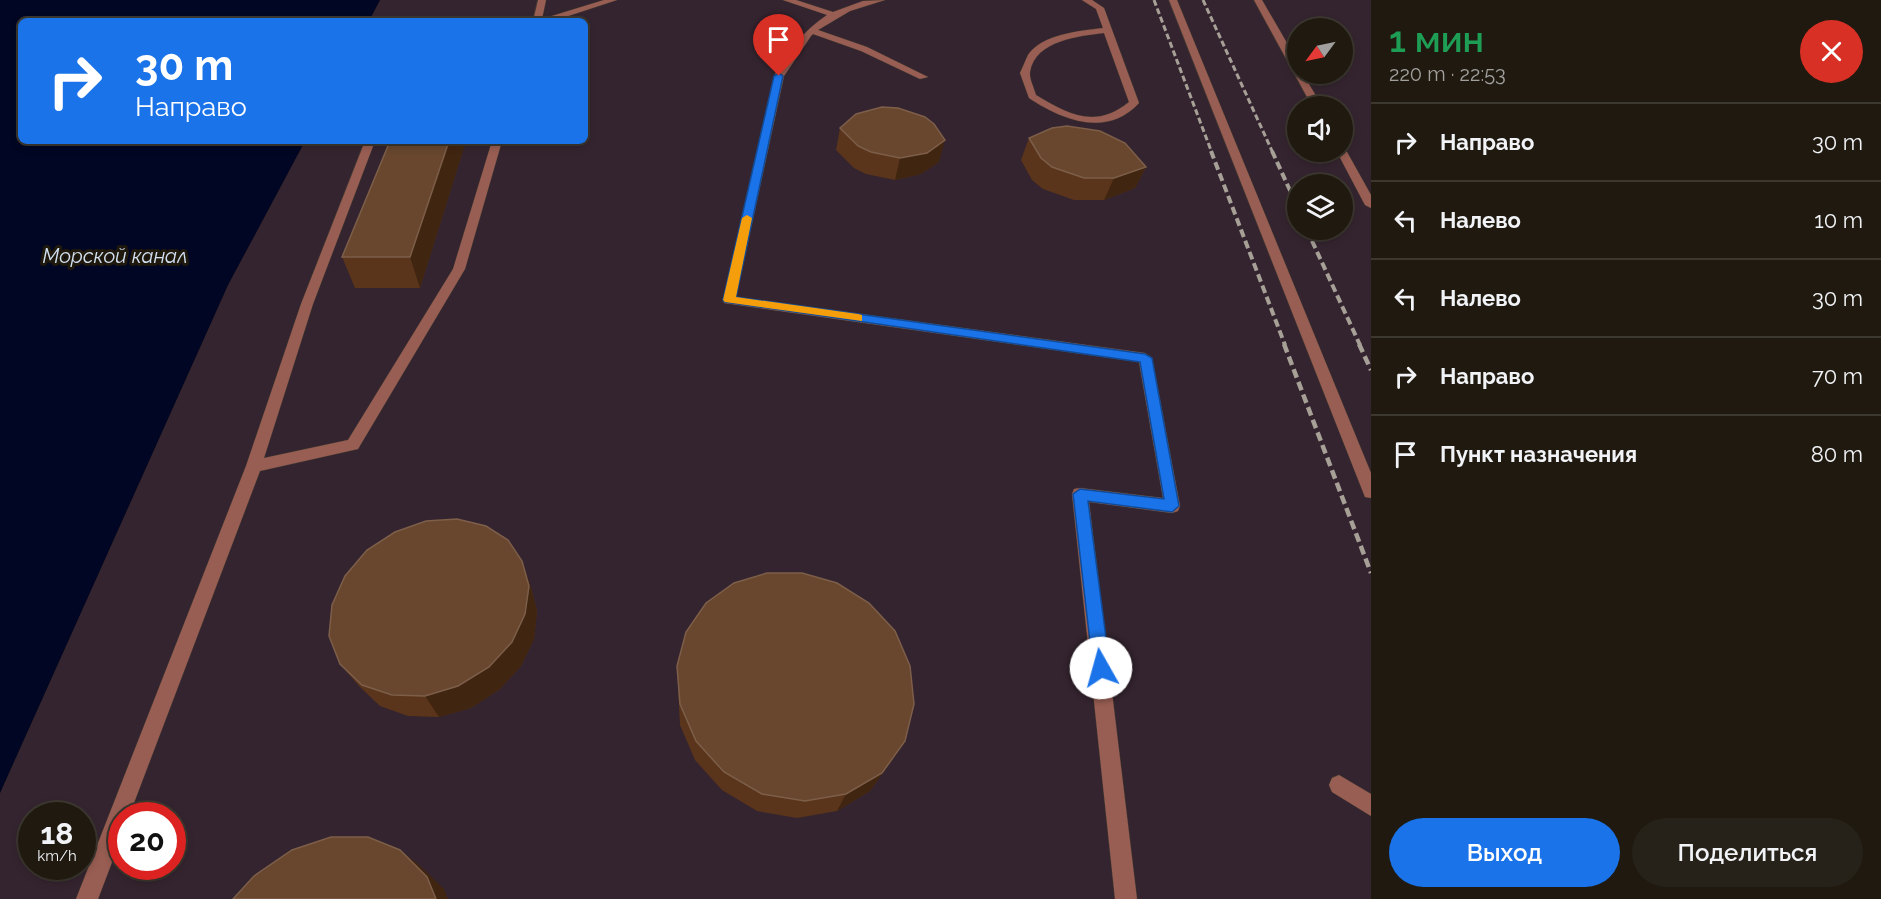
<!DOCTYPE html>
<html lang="ru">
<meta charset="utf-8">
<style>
:root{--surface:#1f1910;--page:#272219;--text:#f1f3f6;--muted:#a1a09f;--line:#3c3830;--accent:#1a73e8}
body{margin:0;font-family:Raleway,sans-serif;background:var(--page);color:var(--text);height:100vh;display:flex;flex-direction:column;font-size:22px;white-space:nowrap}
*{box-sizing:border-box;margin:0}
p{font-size:20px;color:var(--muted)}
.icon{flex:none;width:33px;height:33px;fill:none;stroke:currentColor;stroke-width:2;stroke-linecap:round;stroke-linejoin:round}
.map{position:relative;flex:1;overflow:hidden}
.panel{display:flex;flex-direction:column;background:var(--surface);width:510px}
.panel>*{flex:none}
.top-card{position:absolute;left:18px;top:18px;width:570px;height:126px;border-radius:9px;box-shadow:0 3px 9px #0003,0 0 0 2px var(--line);background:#1a73e8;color:#fff;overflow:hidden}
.needle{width:39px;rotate:237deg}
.fabs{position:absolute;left:1287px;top:18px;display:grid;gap:12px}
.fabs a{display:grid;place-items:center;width:66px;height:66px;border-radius:50%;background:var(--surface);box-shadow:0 3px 9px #0003,0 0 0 2px var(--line);font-size:30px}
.speed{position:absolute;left:18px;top:802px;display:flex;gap:12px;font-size:30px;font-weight:700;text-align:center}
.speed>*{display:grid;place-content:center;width:78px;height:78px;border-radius:50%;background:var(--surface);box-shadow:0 3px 9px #0003,0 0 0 2px var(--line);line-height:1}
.speed small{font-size:15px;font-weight:400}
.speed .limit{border:9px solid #d22;background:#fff;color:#111}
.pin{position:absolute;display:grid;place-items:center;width:51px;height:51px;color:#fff;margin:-62px -26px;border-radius:50% 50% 50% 0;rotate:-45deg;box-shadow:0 0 6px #0007}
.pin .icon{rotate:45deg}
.me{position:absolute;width:66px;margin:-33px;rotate:353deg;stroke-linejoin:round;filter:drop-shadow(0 0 4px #0008)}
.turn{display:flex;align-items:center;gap:21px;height:126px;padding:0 18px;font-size:27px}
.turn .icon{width:78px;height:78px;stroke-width:2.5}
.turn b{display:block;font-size:42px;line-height:51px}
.round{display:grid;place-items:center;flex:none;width:63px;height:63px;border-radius:32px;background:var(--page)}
.overview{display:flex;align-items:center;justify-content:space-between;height:102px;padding:0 18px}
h1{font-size:36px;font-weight:600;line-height:45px;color:#1e9e55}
.action{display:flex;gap:12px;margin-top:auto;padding:12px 18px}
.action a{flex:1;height:69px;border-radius:36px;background:var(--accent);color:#fff;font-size:24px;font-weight:600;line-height:69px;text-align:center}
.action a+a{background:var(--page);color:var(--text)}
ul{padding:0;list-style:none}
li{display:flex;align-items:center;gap:18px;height:78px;padding:0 18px;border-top:2px solid var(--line)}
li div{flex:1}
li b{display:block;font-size:22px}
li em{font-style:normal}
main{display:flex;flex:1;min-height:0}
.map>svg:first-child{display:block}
.industrial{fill:#34242f;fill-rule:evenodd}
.water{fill:#000623}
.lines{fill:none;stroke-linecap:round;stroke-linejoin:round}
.minor-casing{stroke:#433b31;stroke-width:1}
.minor{fill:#995e53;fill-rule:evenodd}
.rail-far2{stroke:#a6a097;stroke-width:3;stroke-dasharray:6 3;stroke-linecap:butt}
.rail-far1{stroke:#a6a097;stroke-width:4;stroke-dasharray:8 4;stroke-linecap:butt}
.rail{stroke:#a6a097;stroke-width:4.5;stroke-dasharray:9 4.5;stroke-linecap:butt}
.wall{fill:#5a351b}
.shaded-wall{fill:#402511}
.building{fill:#69472f;stroke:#7c5e49;stroke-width:1.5}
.route{fill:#1a73e8;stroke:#114b97;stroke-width:1.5}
.slow{fill:#f59e0b}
.labels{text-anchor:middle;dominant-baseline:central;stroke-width:6;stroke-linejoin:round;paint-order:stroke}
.water-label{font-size:20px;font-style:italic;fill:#d2e1f3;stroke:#1f180c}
</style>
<main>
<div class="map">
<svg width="1371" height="899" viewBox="0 0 1371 899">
<rect width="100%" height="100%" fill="#292116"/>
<path class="industrial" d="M380 0H1371V899H0V793L228 285 305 141H585V21H369ZM1298 28H1342V74H1298ZM1298 106H1342V152H1298ZM1298 184H1342V230H1298ZM32 816H82V867H32ZM122 816H172V867H122Z"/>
<path class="water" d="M0 0H380L369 21H21V141H305L228 285 0 793Z"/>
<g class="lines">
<g class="minor-casing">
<path id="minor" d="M538 0H546L542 19 604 0H617L553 21H533Z
M783 0H796L833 12 863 1 885 0 850 11 818 30 867 47 928 77 920 79 861 51 813 34 811 36 784 76 736 297 1145 353 1152 358 1180 506 1178 511 1172 513 1089 502 1137 899H1115L1072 494 1074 489 1080 488 1163 498 1139 362 724 303 723 300 774 76C788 51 803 31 827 15Z
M1082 0H1092L1104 8 1139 103C1107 138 1062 120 1029 98L1020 73C1023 67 1025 61 1028 55 1042 34 1080 31 1103 28L1096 9ZM1104 33 1129 102C1096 129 1069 115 1036 95 1034 88 1029 78 1030 72 1035 40 1080 36 1104 33Z
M1169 0H1177L1371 473V498L1365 497 1363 492Z
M1254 0H1262L1298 62V74H1303L1322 106H1312Z
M365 141H375L313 304 264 458 348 440 453 269 492 141H502L465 269 358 449 260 471 129 816H122V836L98 899H76L246 466 301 304Z
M1342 149 1347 152 1371 195V208L1365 205 1337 152H1342Z
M1339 775 1371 794V816L1332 792 1329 785 1332 778Z"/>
</g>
<use href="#minor" class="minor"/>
<path class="rail-far2" d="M1154 0 1212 153
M1203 0 1273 153"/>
<path class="rail-far1" d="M1211 151 1285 345
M1272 151 1298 208
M1307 230 1360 345"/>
<path class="rail" d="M1284 344 1371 573
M1359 344 1371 370"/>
</g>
<path class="wall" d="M840 128 939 162 921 174 895 180 866 174 854 168 836 150Z
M1029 138 1146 167 1135 188 1104 200H1074L1043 189 1032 180 1021 160Z
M390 141H466L420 288H355L342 257Z
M531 587 537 611 534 639 521 666 500 689 471 708 439 717 408 716 380 706 359 686 340 664Z
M677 666 905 741 870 791 837 811 797 818 757 811 722 790 695 760 680 725Z"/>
<path class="shaded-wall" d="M945 140 939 162 921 174 895 180 900 158Z
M449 141H466L420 288 410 257Z
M1146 167 1135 188 1104 200 1114 178Z
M522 561 531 587 537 611 534 639 521 666 500 689 471 708 439 717 425 696Z
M905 741 870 791 837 811 846 794Z
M400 850 418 864 444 889 448 899H436Z"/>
<path class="building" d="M882 107 898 108 925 117 934 124 945 140 927 153 900 158 871 152 858 146 840 128 856 114Z
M1067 126 1100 131 1125 143 1146 167 1114 178H1084L1052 167 1041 158 1029 138 1052 128Z
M390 141H449L410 257H342Z
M457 519 486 526 508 540 522 561 529 586 525 614 512 642 489 667 458 686 425 696 392 695 362 685 340 664 329 636 332 605 345 576 367 550 395 532 426 521Z
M767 573H802L837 583 869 603 895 631 910 666 914 704 905 741 882 773 846 794 805 801 762 794 724 772 696 741 680 704 677 666 686 632 706 603 734 583Z
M331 837H368L400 850 427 877 436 899H233L254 876 292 850Z"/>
<path class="route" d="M779 73 783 76 736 297 1145 354 1152 358 1179 506 1172 512 1088 501 1110 668 1107 674 1101 676 1096 674 1093 668 1073 494 1080 489 1164 499 1140 362 725 302 723 300 774 76Z"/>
<path class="slow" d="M747 215 752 218 736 297 858 314 862 315V321L725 302 723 300 742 218Z"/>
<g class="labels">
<g class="water-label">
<text x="115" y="256">Морской канал</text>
</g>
</g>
</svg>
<div class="fabs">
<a><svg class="needle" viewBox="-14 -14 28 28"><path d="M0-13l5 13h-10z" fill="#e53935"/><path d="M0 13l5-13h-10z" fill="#a1a09f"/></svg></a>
<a><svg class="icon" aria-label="sound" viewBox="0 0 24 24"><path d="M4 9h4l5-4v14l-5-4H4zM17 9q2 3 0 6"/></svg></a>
<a><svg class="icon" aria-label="layers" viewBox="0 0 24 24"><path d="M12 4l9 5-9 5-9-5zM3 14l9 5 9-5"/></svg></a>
</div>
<div class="speed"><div>18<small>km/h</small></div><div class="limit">20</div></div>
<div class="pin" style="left:779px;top:76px;background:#d93025"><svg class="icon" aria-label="arrive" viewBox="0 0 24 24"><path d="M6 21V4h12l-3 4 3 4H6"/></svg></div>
<svg class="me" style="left:1101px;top:668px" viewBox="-20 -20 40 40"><circle r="19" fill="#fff"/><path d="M0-13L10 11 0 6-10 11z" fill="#1a73e8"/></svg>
<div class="top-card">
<div class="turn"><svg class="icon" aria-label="right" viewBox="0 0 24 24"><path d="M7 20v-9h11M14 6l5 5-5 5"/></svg><div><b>30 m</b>Направо</div></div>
</div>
</div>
<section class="panel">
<div class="overview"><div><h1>1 мин</h1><p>220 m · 22:53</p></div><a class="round" style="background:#d93025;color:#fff"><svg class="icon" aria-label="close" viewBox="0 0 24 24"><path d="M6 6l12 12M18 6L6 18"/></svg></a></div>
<ul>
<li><svg class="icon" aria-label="right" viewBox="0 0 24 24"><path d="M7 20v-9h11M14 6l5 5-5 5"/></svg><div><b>Направо</b></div><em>30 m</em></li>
<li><svg class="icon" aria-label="left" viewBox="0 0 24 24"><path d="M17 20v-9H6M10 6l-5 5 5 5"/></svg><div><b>Налево</b></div><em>10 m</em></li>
<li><svg class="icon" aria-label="left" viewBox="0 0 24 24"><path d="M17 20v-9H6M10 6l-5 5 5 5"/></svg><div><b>Налево</b></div><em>30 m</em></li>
<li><svg class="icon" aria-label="right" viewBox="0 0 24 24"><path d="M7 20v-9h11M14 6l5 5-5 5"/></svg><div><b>Направо</b></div><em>70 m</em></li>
<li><svg class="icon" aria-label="arrive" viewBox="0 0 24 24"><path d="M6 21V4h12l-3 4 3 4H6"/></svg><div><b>Пункт назначения</b></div><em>80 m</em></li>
</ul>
<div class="action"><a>Выход</a><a>Поделиться</a></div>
</section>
</main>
